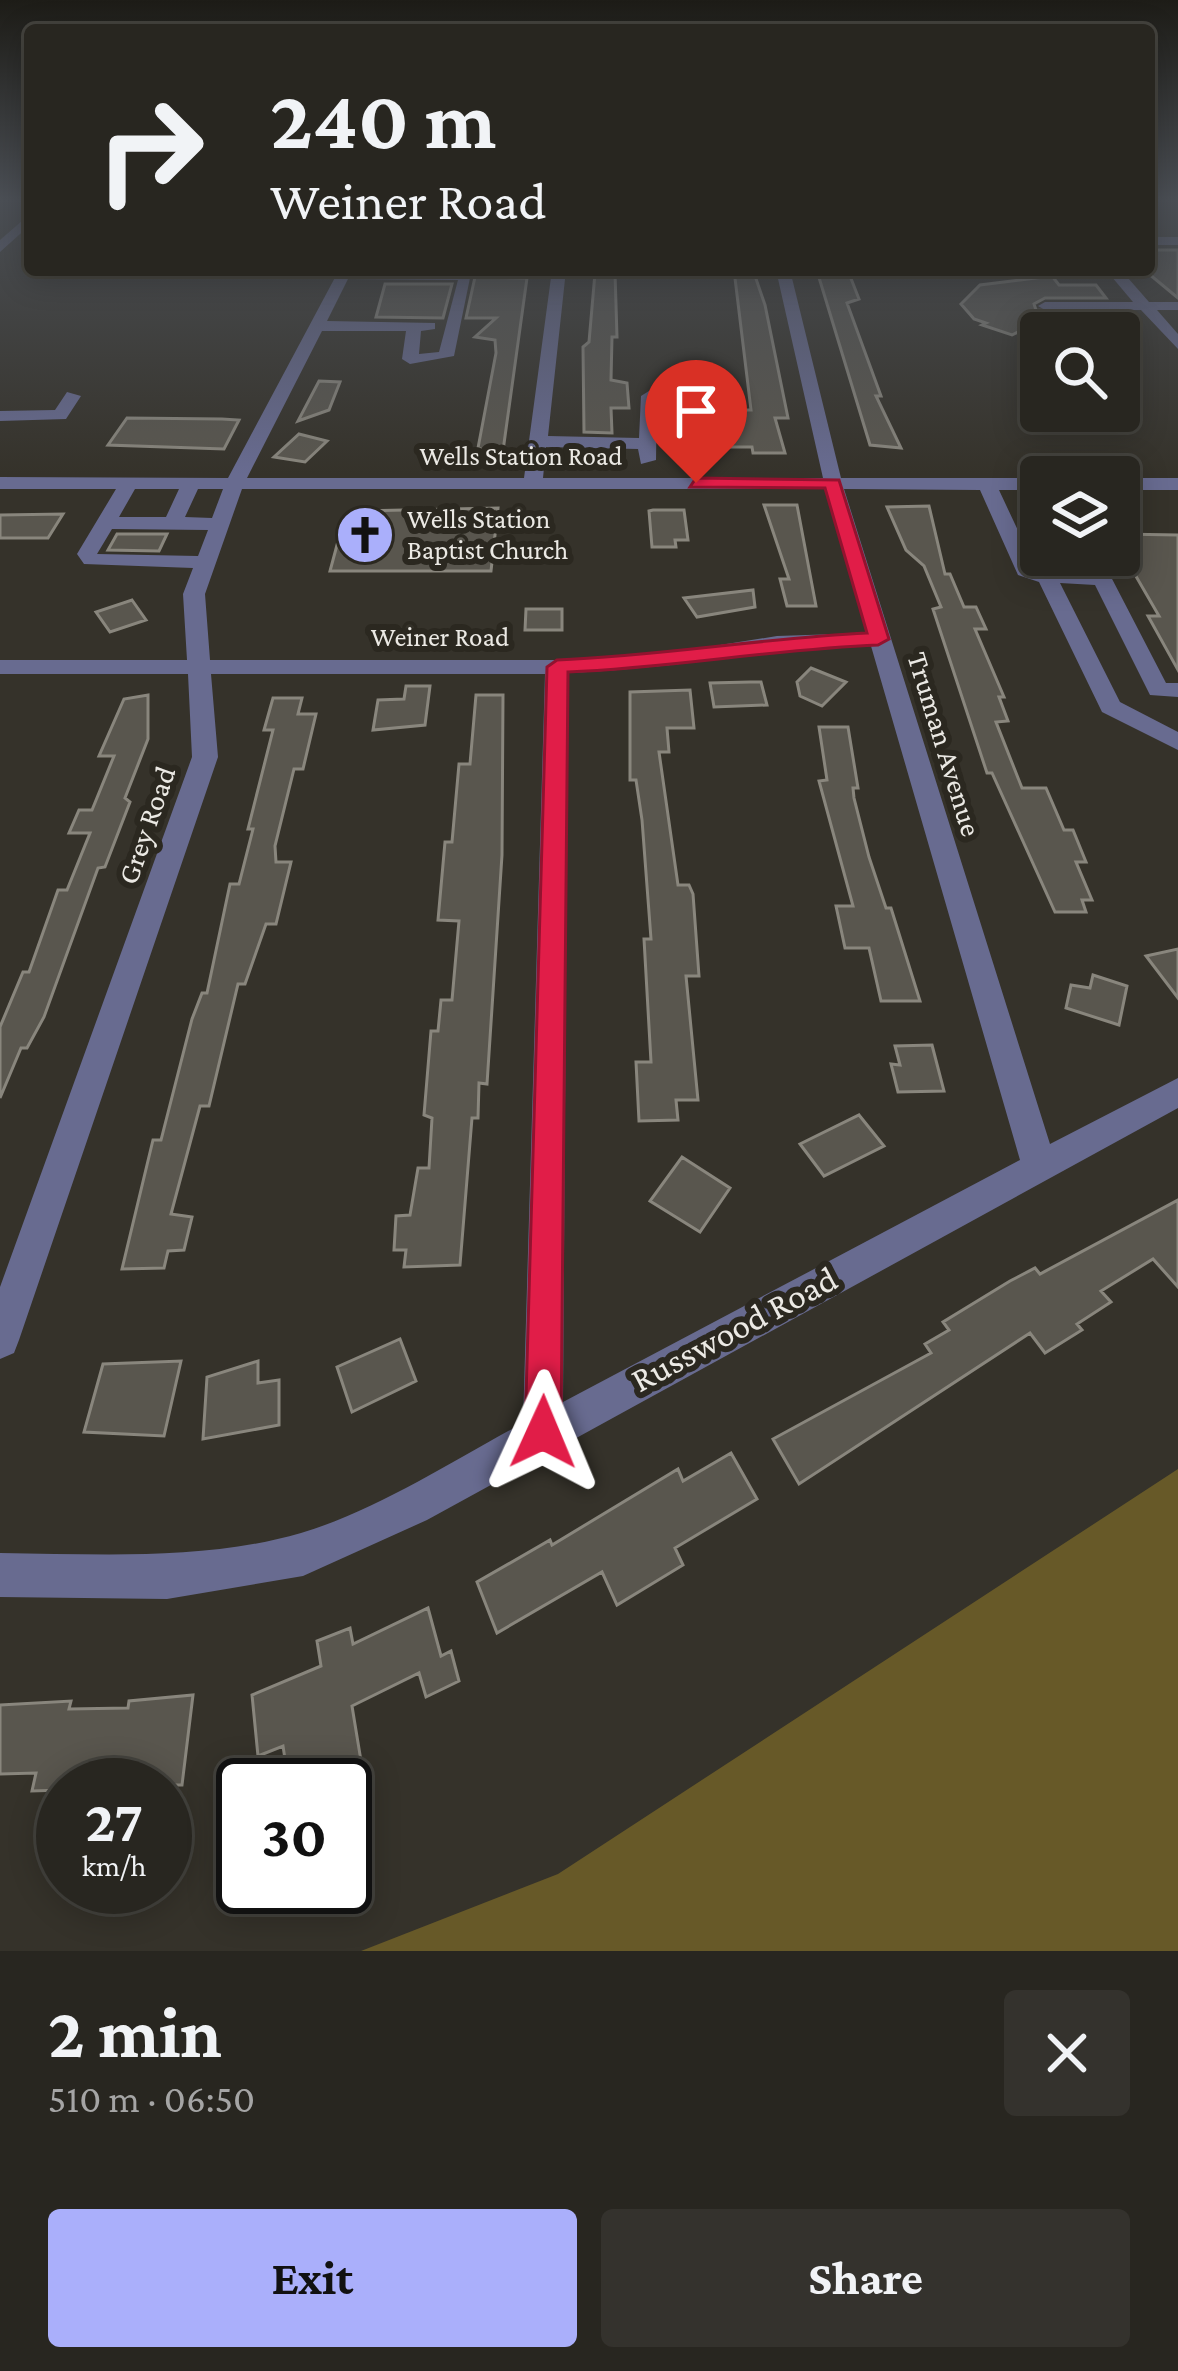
<!DOCTYPE html>
<meta charset="utf-8">
<style>
:root{--surface:#282620;--page:#34322d;--text:#f1f3f6;--muted:#a5a5a5;--line:#44433e;--accent:#aaaffb}
body{margin:0;font-family:"Crimson Pro",serif;background:var(--page);color:var(--text);height:100vh;display:flex;flex-direction:column;font-size:45px;white-space:nowrap}
*{box-sizing:border-box;margin:0}
p{font-size:39px;color:var(--muted)}
.icon{flex:none;width:66px;height:66px;fill:none;stroke:currentColor;stroke-width:2;stroke-linecap:round;stroke-linejoin:round}
.map{position:relative;height:1951px;overflow:hidden}
.details{display:flex;flex-direction:column;background:var(--surface);flex:1}
.details>*{flex:none}
.top-card{position:absolute;left:24px;top:24px;width:1131px;height:252px;border-radius:12px;box-shadow:0 6px 30px #0003,0 0 0 3px var(--line);background:#282620;color:var(--text);overflow:hidden}
.fabs{position:absolute;left:1020px;top:312px;display:grid;gap:24px}
.fabs a{display:grid;place-items:center;width:120px;height:120px;border-radius:12px;background:var(--surface);box-shadow:0 6px 30px #0003,0 0 0 3px var(--line);font-size:60px}
.speed{position:absolute;left:36px;top:1758px;display:flex;gap:24px;font-size:60px;font-weight:700;text-align:center}
.speed>*{display:grid;place-content:center;width:156px;height:156px;border-radius:50%;background:var(--surface);box-shadow:0 6px 30px #0003,0 0 0 3px var(--line);line-height:1}
.speed small{font-size:30px;font-weight:400}
.speed .limit{border:6px solid #111;border-radius:18px;background:#fff;color:#111}
.pin{position:absolute;display:grid;place-items:center;width:102px;height:102px;color:#fff;margin:-123px -51px;border-radius:50% 50% 50% 0;rotate:-45deg;box-shadow:0 0 12px #0007}
.pin .icon{rotate:45deg}
.me{position:absolute;width:132px;margin:-66px;rotate:1deg;stroke-linejoin:round;filter:drop-shadow(0 0 9px #0008)}
.turn{display:flex;align-items:center;gap:42px;height:252px;padding:0 48px;font-size:54px}
.turn .icon{width:156px;height:156px;stroke-width:2.5}
.turn b{display:block;font-size:84px;line-height:102px}
.round{display:grid;place-items:center;flex:none;width:126px;height:126px;border-radius:12px;background:var(--page)}
.head{display:flex;align-items:center;justify-content:space-between;height:204px;padding:0 48px}
h1{font-size:72px;font-weight:700;line-height:90px}
.button{display:flex;gap:24px;margin-top:auto;padding:24px 48px}
.button a{flex:1;height:138px;border-radius:12px;background:var(--accent);color:#111;font-size:48px;font-weight:700;line-height:138px;text-align:center}
.button a+a{background:var(--page);color:var(--text)}
.map>svg:first-child{display:block}
.forest{fill:#675928}
.building{fill:#59564e;stroke:#89867d;stroke-width:3}
.lines{fill:none;stroke-linecap:round;stroke-linejoin:round}
.minor{fill:#686b90;fill-rule:evenodd}
.route{fill:#e11d48;stroke:#92132f;stroke-width:3}
.labels{text-anchor:middle;dominant-baseline:central;stroke-width:12;stroke-linejoin:round;paint-order:stroke}
.far-street-label{font-size:27px;fill:#ebe9e4;stroke:#2b2820}
.far-poi-label{font-size:27px;fill:#ebe9e4;stroke:#2b2820;text-anchor:start}
.street-label{font-size:30px;fill:#ebe9e4;stroke:#2b2820}
.near-street-label{font-size:36px;fill:#ebe9e4;stroke:#2b2820}
</style>
<div class="map">
<svg width="1178" height="1951" viewBox="0 0 1178 1951">
<rect width="100%" height="100%" fill="#35322a"/>
<path class="forest" d="M1178 1469V1951H361L558 1874Z"/>
<path class="building" d="M1149 250H1178V298L1149 274Z
M734 270H753L765 305 788 418H775L785 453H753L752 447H678L671 390H703L706 410H751Z
M817 271H844L850 276 859 299 847 303 881 396H876L901 448 870 445Z
M595 273H615L617 337H612L611 380 627 383 629 408H611L612 433 584 432 583 347 589 342Z
M1052 276 1059 285H1096L1106 298H1045L1034 304 1036 310 1120 314 1134 330 1036 333 1034 324 1012 335 982 325 986 323 974 319 961 304 980 285Z
M475 277 527 278 502 458 478 448 496 353 495 340 475 337 496 318H466Z
M385 284H452L443 318 376 317Z
M319 381 340 382 329 410 298 421Z
M127 418 222 419 239 420 224 449 108 445Z
M299 434 327 441 305 462 274 457Z
M764 505H797L816 606H787L780 579H789Z
M929 506 945 574H950L964 607H976L986 629H975L1004 697H999L1008 721 996 722 1022 788H1046L1064 830H1073L1086 862H1076L1092 900H1082L1086 912H1055L992 773H987L933 609 941 607 924 566 906 550 887 507Z
M498 508 491 571H330L344 519H356L358 511Z
M653 510H684L688 540H675L676 547H652L649 511Z
M63 514 48 538H0V515Z
M117 534H167L159 551 108 550Z
M1119 534 1178 535V670L1148 616H1159L1126 559H1119Z
M753 590 755 607 697 617 684 598Z
M132 600 146 620 110 632 96 612Z
M526 609H562V630H525Z
M811 668 846 682 822 706 800 696 797 682Z
M750 682H761L767 705 714 707 710 683Z
M406 686H430L425 725 373 730 378 700 404 699Z
M690 690 694 728H667L669 752H659L678 885H689L693 894 699 976H686L698 1100H676L678 1120 639 1121 636 1062H651L644 939H651L642 820 636 780H630V692Z
M148 695V739L125 798 130 802 105 867 98 868 44 1017 27 1048H21L0 1098V1027L23 972H29L58 890H67L90 833H69L79 810H92L114 756H99L124 699Z
M476 695H503L502 855 487 1084 479 1083 478 1118H472L460 1265 404 1267 406 1250H394L396 1216 410 1215 418 1168H429L432 1118 424 1115 431 1031H438L441 1000H452L459 921 438 920 445 842H452L459 764H470Z
M273 698H302L298 714H316L303 769H294L275 846 276 862H291L276 924H266L245 984H238L209 1106H200L171 1214 192 1217 184 1250 168 1251 164 1268 122 1269 153 1140H161L192 1019 202 993H207L230 884H239L253 829H248L273 730H264Z
M819 727H848L858 788H853L854 798 869 857 886 908H891L920 1001H881L869 948H845L836 906H853L819 781 827 780Z
M1178 949V998L1146 956Z
M1093 975 1127 986 1119 1025 1066 1008 1071 985 1090 988Z
M932 1045 944 1091 898 1092 891 1064 900 1065 895 1046Z
M859 1115 884 1146 824 1176 800 1144Z
M682 1157 730 1188 700 1232 650 1201Z
M1178 1200V1287L1153 1259 1101 1291 1111 1302 1077 1324 1082 1330 1045 1353 1030 1333 799 1484 773 1439 931 1353 925 1344 949 1330 943 1322 1010 1281 1035 1268 1040 1274Z
M400 1339 416 1381 352 1412 337 1367Z
M181 1361 164 1436 84 1432 103 1364Z
M258 1361V1383L279 1380V1425L203 1439 207 1377Z
M731 1453 757 1499 675 1548 683 1565 617 1605 602 1572 497 1633 477 1582 550 1540 552 1545 678 1469 683 1481Z
M428 1608 441 1656 451 1651 459 1681 426 1697 419 1673 352 1706 363 1773 335 1785H289L283 1746 258 1756 252 1695 321 1666 317 1641 350 1628 353 1644Z
M193 1695 182 1785H63V1790L32 1791 36 1773 0 1774V1705L71 1701 69 1709 128 1708 129 1701Z"/>
<g class="lines">
<path class="minor" d="M30 214V225L0 252V240Z
M1149 237H1178V245H1149Z
M339 270 471 273 454 356 410 364 402 359 406 331H322L247 478H524L552 270H566L548 436 639 438 641 396 649 391 657 396 656 460 641 464 638 449 546 447 543 478H823L776 270H790L841 478H1041V490H999L1036 569 1110 575 1166 683H1178V697L1150 695 1095 585 1060 583 1120 702 1178 732V750L1102 712 1039 582 1018 575 980 490 844 489 1050 1144 1178 1078V1108L427 1520 303 1576 167 1599 0 1597V1553C100 1554 204 1561 301 1533 378 1510 452 1461 523 1423L545 674H211L218 757 19 1340 14 1353 0 1359V1287L192 757 188 674H0V660H187L183 594 193 568 84 564 77 554 116 489H0V477L228 478ZM348 279 458 280 439 352 419 354 421 331 435 329V323L327 321ZM135 489H179L166 517H119ZM198 489H223L212 518 185 517ZM242 489H825L867 633 777 636 651 656 557 660H210L205 594ZM112 529 208 530 198 556 97 554ZM871 646 1020 1160 563 1402 568 673C670 669 769 650 871 646Z
M1106 270H1121L1149 302H1178V310H1157L1178 334V349L1141 310H1045L1038 306 1045 302H1133Z
M67 392 81 396 66 419 0 421V411L55 410Z
M1119 478H1178V490H1119Z"/>
</g>
<linearGradient id="sky" x2="0" y2="1"><stop stop-color="#1d1c17"/><stop offset="0.42" stop-color="#4b4f55"/><stop offset="1" stop-color="#4b4f55" stop-opacity="0"/></linearGradient>
<rect width="1178" height="474" fill="url(#sky)"/>
<path class="route" d="M696 478 839 480 889 639 878 645C774 649 672 668 568 672L561 1432 556 1445 543 1450 530 1445 525 1432 547 667 557 660C661 656 763 638 867 633L825 488 690 487Z"/>
<defs>
<g id="church-disc" transform="scale(3)"><circle r="9.5" fill="#aaaffb" stroke="#2b2820"/><path d="M-1.2-6h2.4v3.5h3.3v2.4h-3.3V6h-2.4V-.1h-3.3v-2.4h3.3Z" fill="#111"/></g>
</defs>
<g fill-rule="evenodd">
<use href="#church-disc" x="365" y="535"/>
</g>
<g class="labels">
<g class="far-street-label">
<text x="521" y="456">Wells Station Road</text>
<text x="440" y="637">Weiner Road</text>
</g>
<g class="far-poi-label">
<text x="407" y="519">Wells Station<tspan x="407" dy="31">Baptist Church</tspan></text>
</g>
<g class="street-label">
<text transform="translate(945 744) rotate(73)">Truman Avenue</text>
<text transform="translate(146 825) rotate(-71)">Grey Road</text>
</g>
<g class="near-street-label">
<text transform="translate(734 1329) rotate(-28)">Russwood Road</text>
</g>
</g>
</svg>
<div class="fabs">
<a><svg class="icon" aria-label="search" viewBox="0 0 24 24"><circle cx="10" cy="10" r="6"/><path d="M15 15l6 6"/></svg></a>
<a><svg class="icon" aria-label="layers" viewBox="0 0 24 24"><path d="M12 4l9 5-9 5-9-5zM3 14l9 5 9-5"/></svg></a>
</div>
<div class="speed"><div>27<small>km/h</small></div><div class="limit">30</div></div>
<div class="pin" style="left:696px;top:483px;background:#d93025"><svg class="icon" aria-label="arrive" viewBox="0 0 24 24"><path d="M6 21V4h12l-3 4 3 4H6"/></svg></div>
<svg class="me" style="left:543px;top:1432px" viewBox="-20 -20 40 40"><path d="M0-17L14 15 0 8-14 15z" fill="#e11d48" stroke="#fff" stroke-width="4"/></svg>
<div class="top-card">
<div class="turn"><svg class="icon" aria-label="right" viewBox="0 0 24 24"><path d="M7 20v-9h11M14 6l5 5-5 5"/></svg><div><b>240 m</b>Weiner Road</div></div>
</div>
</div>
<section class="details">
<div class="head"><div><h1>2 min</h1><p>510 m · 06:50</p></div><a class="round"><svg class="icon" aria-label="close" viewBox="0 0 24 24"><path d="M6 6l12 12M18 6L6 18"/></svg></a></div>
<div class="button"><a>Exit</a><a>Share</a></div>
</section>
